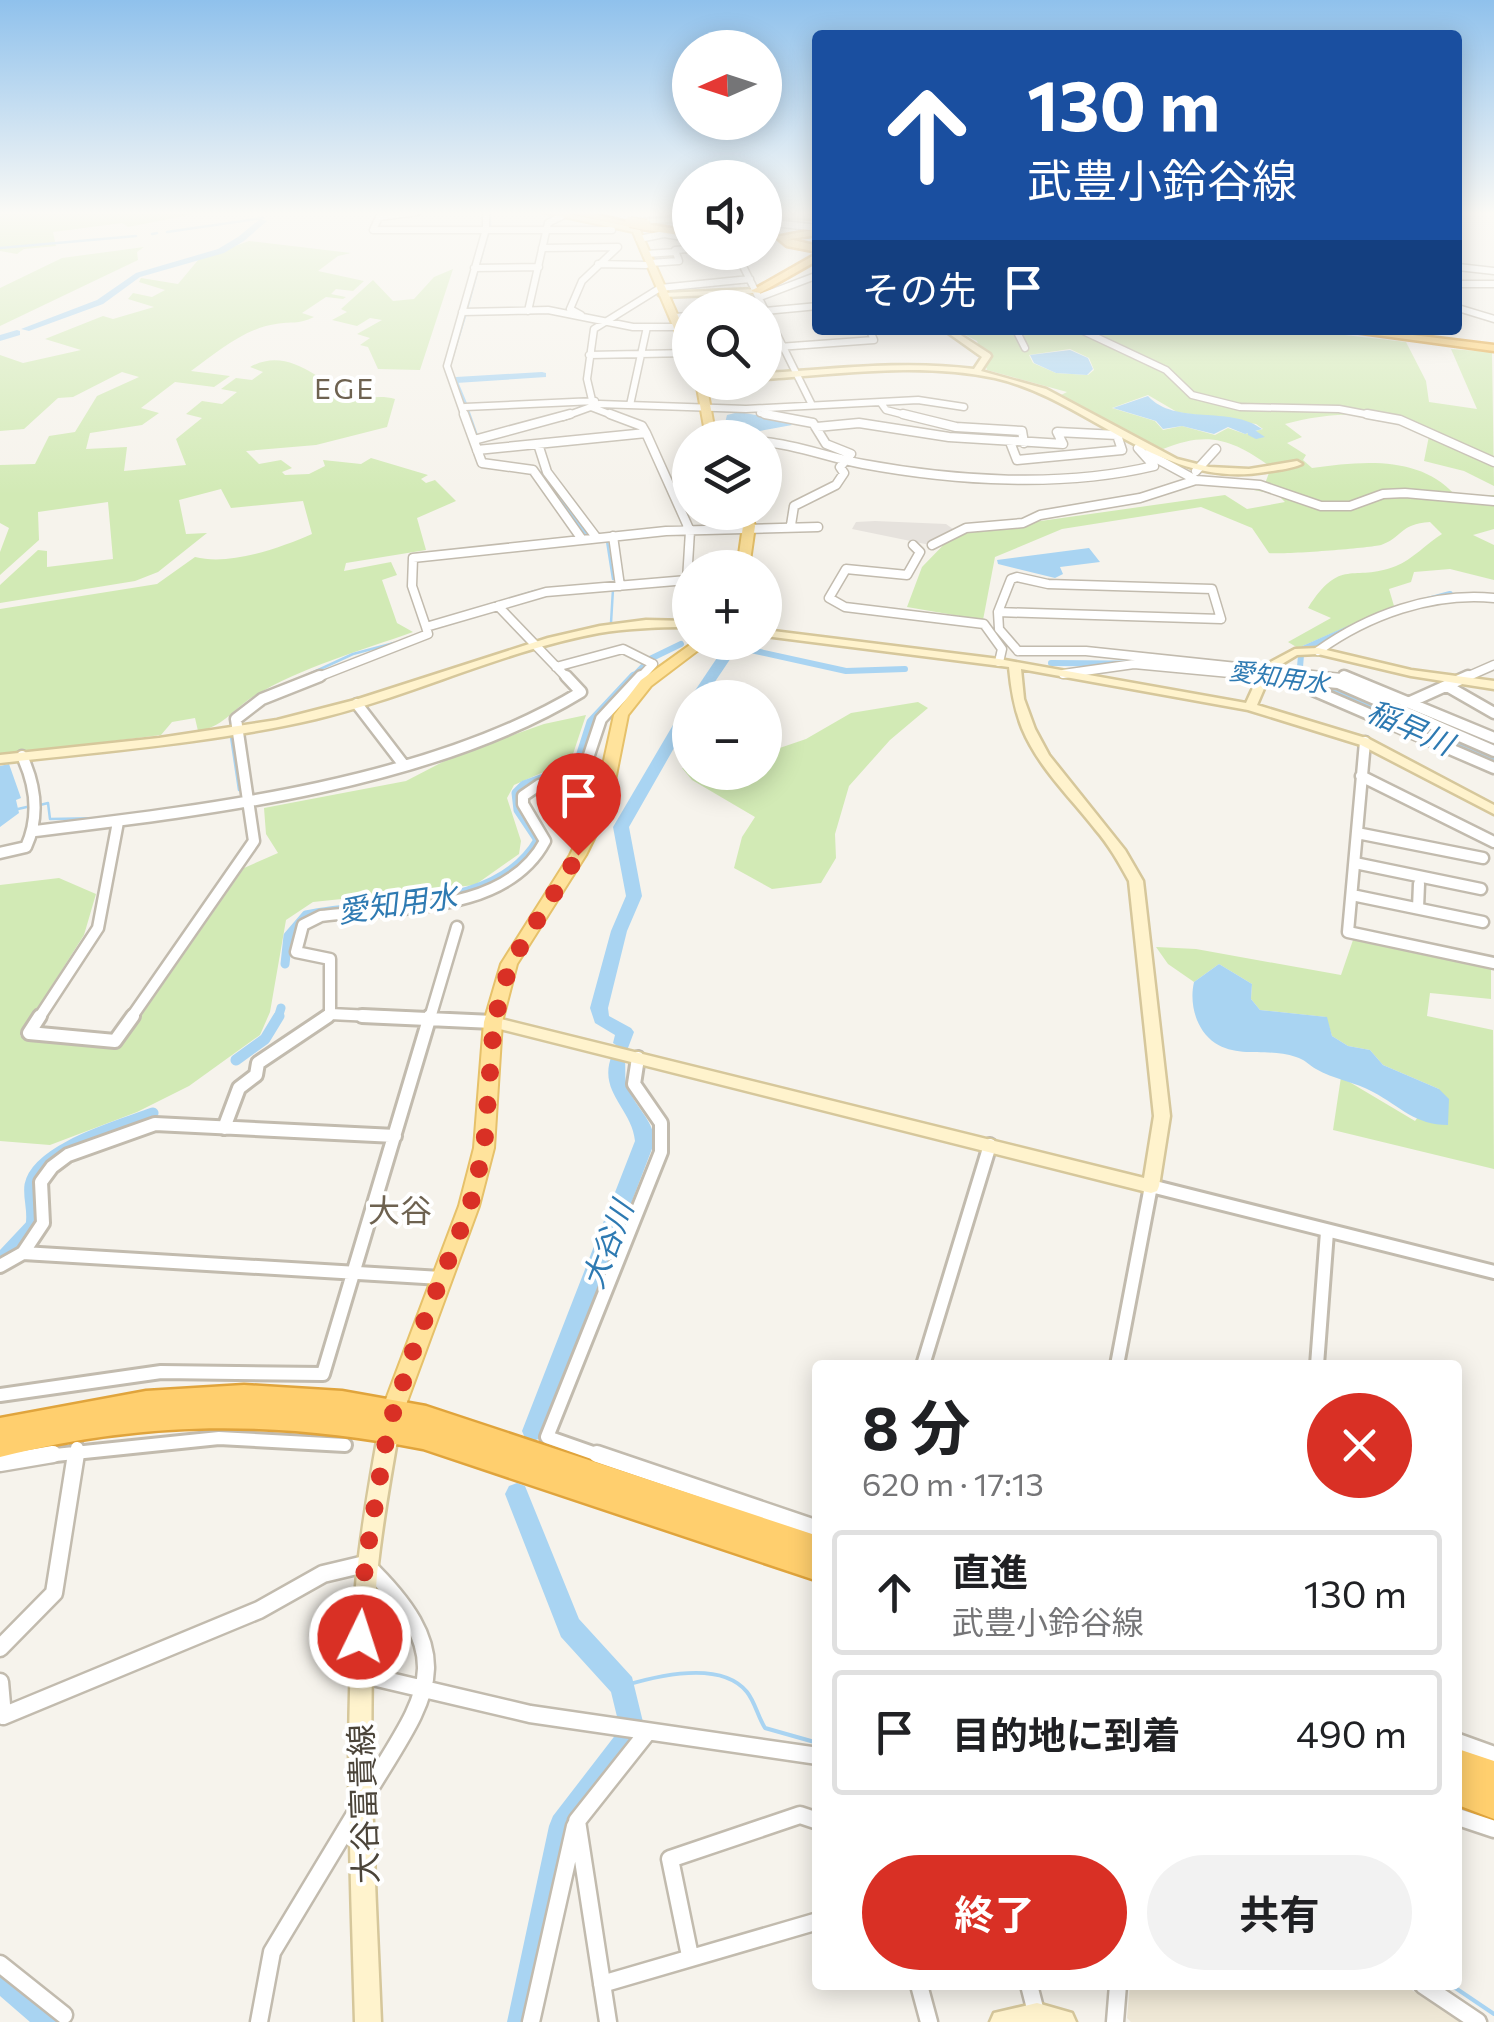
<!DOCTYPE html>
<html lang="ja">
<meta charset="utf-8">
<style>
:root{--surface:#fff;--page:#f2f2f2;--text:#202124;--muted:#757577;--line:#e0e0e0;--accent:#d93025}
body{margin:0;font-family:Commissioner,"Noto Sans JP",sans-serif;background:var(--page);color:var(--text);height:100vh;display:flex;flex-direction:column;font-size:38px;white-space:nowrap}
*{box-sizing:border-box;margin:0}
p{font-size:32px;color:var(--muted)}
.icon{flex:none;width:55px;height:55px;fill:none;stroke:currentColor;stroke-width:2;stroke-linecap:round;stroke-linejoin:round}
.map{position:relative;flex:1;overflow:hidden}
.side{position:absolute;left:812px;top:1360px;width:650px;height:630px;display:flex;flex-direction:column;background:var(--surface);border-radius:10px;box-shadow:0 5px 25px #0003}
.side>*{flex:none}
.banner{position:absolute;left:812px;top:30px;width:650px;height:305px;border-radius:10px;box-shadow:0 5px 25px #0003;background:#1a4fa0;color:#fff;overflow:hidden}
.needle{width:65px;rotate:267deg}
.tools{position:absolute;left:672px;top:30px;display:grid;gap:20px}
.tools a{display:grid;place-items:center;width:110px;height:110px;border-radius:50%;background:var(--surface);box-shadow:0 5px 25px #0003;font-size:50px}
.pin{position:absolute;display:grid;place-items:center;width:85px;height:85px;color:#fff;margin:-102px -42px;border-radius:50% 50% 50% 0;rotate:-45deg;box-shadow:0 0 10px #0007}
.pin .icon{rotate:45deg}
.me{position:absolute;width:110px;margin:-55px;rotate:4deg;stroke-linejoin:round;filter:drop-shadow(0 0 8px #0008)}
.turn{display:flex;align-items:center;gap:35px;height:210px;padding:0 50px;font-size:45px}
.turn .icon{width:130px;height:130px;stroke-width:2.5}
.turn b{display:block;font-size:70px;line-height:85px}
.then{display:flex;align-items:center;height:95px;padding:0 50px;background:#0003;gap:20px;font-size:38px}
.round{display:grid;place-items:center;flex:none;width:105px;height:105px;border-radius:52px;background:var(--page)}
.head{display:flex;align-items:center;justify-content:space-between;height:170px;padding:0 50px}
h1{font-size:60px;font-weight:700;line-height:75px}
.cta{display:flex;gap:20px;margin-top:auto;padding:20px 50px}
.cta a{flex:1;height:115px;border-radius:60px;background:var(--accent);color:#fff;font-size:40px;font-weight:700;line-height:115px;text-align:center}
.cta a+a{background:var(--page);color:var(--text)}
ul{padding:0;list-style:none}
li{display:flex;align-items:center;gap:30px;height:125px;margin:0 20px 15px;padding:0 30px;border:5px solid var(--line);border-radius:10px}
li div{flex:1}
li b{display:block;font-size:38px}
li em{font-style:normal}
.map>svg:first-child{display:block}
.industrial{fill:#e6e2dd}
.education{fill:#efe8d6}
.green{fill:#d2eab5;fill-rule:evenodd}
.water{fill:#a9d4f2}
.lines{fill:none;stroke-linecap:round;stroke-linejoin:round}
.stream-far1{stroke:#a9d4f2;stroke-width:2.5}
.stream{stroke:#a9d4f2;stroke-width:4}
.canal-far2{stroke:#a9d4f2;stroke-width:6}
.canal-far1{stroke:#a9d4f2;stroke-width:9}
.canal{stroke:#a9d4f2;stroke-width:11}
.river{fill:#a9d4f2;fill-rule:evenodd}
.street-tunnel{stroke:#d4d0c8;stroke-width:6;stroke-dasharray:6 2.5;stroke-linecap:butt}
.street-far4-casing{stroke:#c2bbae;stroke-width:9}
.street-far3-casing{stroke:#c2bbae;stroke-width:11}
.street-far2-casing{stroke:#c2bbae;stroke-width:15}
.street-far1-casing{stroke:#c2bbae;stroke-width:18}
.street-casing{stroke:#c2bbae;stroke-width:21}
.secondary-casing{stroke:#d6c79b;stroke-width:5}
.primary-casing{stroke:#e6c16a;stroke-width:4}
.highway-casing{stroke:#e0a43c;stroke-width:5}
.street-far4{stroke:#fff;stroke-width:6}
.street-far3{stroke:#fff;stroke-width:8}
.street-far2{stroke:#fff;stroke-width:10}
.street-far1{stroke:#fff;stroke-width:12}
.street{stroke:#fff;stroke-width:16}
.secondary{fill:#fff3cd;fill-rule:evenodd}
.primary{fill:#ffe39c;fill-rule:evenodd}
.highway{fill:#ffcf6e;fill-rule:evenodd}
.highway-bridge-casing{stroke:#e0a43c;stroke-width:12;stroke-linecap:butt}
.highway-bridge{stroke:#ffcf6e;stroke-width:10}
.route{stroke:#d93025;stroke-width:18;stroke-dasharray:0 32.4}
.labels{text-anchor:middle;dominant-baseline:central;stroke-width:8;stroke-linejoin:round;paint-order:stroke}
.far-water-label{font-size:25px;font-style:italic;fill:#2e7ab2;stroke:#fff}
.far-quarter-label{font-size:28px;letter-spacing:2.5px;fill:#6e6250;stroke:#fff}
.water-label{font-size:30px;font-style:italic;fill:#2e7ab2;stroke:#fff}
.quarter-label{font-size:32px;fill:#6e6250;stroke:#fff}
.near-street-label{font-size:32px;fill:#4b4439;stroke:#fff}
</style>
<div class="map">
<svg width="1494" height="2022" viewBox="0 0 1494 2022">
<rect width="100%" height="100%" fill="#f6f3ec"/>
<path class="industrial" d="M875 521 946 524 953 529 930 545 852 529 856 522Z"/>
<path class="education" d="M1130 1985H1404L1461 2022H1131L1127 2018Z"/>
<path class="green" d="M0 212H204L128 227 122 223 53 232 56 246 24 249 17 254 0 251Z
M249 241 351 253 338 256 318 271 364 281 353 291 336 289 331 294 346 297 343 299 326 297 302 313 314 317C298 325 291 321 276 324 245 328 216 353 191 371L230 376 214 387 175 382 141 408 159 413 142 425 90 433 86 449 127 447 124 471 186 465 176 439 202 418 186 414 202 401 222 404 237 392 221 389 236 378 252 380 263 372 250 367C289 345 319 382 350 394 366 401 379 394 395 399L387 427 316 445 246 451 259 464 281 460 292 468 282 472 285 475 309 474 325 466 323 460 361 464 371 458 428 475 421 479 426 483 435 480 456 501 417 518 426 550 346 563 344 571 391 562 397 575 382 580 397 623 413 632C360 651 299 668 251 698 233 710 221 728 198 731L195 718 172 722 161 735 0 755V609L157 584 195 557C230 566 280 548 312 534L303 501 231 508 221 489 179 500 186 534 207 533 158 572 135 581 0 603V585L38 550 47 551V567L113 559 108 502 38 512 39 540 0 575V552L9 528 0 523V465L35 464 49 436 75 432 97 396 139 377 122 372 73 397 58 398 24 429 0 431V355L23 363 81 350 45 339 103 316 113 319 154 307 128 299 133 293 152 297 165 290 139 282 141 278 178 284 199 259Z
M144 247 137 252 138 260 0 326V288L62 258Z
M453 269 420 370 378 369 368 347 360 345 370 338 357 334 382 320 370 318 357 326 332 320 347 312 341 309 373 280 393 301 414 299 434 277Z
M956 330H1301L1406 342 1426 381 1429 402 1477 409 1451 349 1492 352 1494 486 1464 471 1424 461 1429 436 1441 434C1399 408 1331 411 1285 424L1302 437 1287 443 1306 455 1303 460 1312 468C1361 461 1420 455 1455 495L1449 499 1466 502 1467 497 1494 495V529L1473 535 1494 545V580L1450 569 1414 572 1411 582 1389 589 1394 606 1298 648 1288 642 1331 618 1308 608C1341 556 1352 583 1396 566 1412 560 1427 543 1442 534L1430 522C1399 524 1402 538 1381 545 1369 548 1281 555 1269 553L1252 528 1201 507 1062 529 995 557 983 620 907 607 922 567 955 533 1225 495 1247 509 1285 502 1278 495 1254 490 1258 483 1266 481 1271 467C1233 440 1209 430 1163 449L1059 396 1067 392 987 370 977 341ZM1070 349 1089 358 1094 370 1088 375 1056 373 1033 363 1029 355ZM1148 395 1177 412 1256 424 1263 429 1245 434 1228 428 1215 435 1182 426 1163 430 1155 421 1112 408Z
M918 702 928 708 890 740 849 786 835 834 836 858 821 883 772 889 734 868 742 837 755 817 692 780 682 768 690 767V772H765V753L806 739 851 713Z
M586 715 571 760 514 785 507 798 521 841 519 854 475 885 313 902 286 920 270 1012 260 1035 189 1086 137 1112 50 1145 0 1141V885L59 878 96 894 84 935 20 1036 118 1049 244 868 278 853 266 834 264 808 406 781 456 755 544 724Z
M1353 940 1491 966V999L1430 993 1427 1016 1493 1030 1494 1169 1333 1130 1341 1077 1415 1121 1439 1089 1383 1065 1370 1050 1348 1046 1332 1036 1326 1017 1260 1010 1251 999 1252 984 1219 964 1194 982 1168 964 1156 947 1196 949 1341 975Z"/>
<path class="water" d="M1070 350 1088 358 1093 369 1087 375 1056 373 1034 363 1030 355Z
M1148 396C1175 426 1230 405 1262 429L1245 434 1228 427 1214 434 1182 426 1163 429 1156 421 1113 408Z
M739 412 788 421 792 425 727 437 723 431 727 415Z
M1089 548 1100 562 1060 567 1063 574 1055 578 998 564 997 560Z
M9 764 21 798 16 800 19 813 0 827V766Z
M1219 964 1252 984 1251 999 1260 1010 1327 1017 1332 1036 1348 1046 1370 1050 1383 1065 1439 1089 1449 1099 1448 1125C1415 1125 1401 1107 1373 1092 1355 1082 1333 1079 1316 1069 1309 1065 1304 1059 1296 1057 1268 1047 1240 1059 1215 1043 1196 1030 1189 1004 1194 982Z"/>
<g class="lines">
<path class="stream-far1" d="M490 212V226
M167 232 263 218
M152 234 157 233
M0 248 136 236
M479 265 488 234
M467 309 478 269
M451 362 466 313
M456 380 466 404
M468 410 477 436
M536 469 587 535
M607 541 613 579
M486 606 535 591
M611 623 613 589
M290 683 353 654 394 643
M231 737 239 790
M40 805 48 803 50 819 104 818
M18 809 31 806"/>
<path class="stream" d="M623 1686C656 1676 721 1660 747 1692 755 1702 758 1717 765 1728L818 1743
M1451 1985 1494 2014"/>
<path class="canal-far2" d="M1398 608 1450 594
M719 643 846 671 905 669
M1303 649 1355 626
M1051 663 1180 664
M1300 667 1301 655
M631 679 650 659 681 644"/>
<path class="canal-far1" d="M1392 701 1427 716
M285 964 288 936 306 915C380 898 495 914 538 840L518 810 516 793 524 785 577 766 591 722 634 676
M278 1018 281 1008"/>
<path class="canal" d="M236 1060 265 1039 279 1016
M0 1258 31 1225C34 1211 28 1198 30 1185 37 1148 122 1125 153 1113"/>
<path class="river" d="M260 219 267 221 244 241 224 253 140 277 103 304 29 331 21 329 97 300 136 273 218 249 238 237Z
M17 330 20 331V335L0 341V335Z
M542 372 546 373V377L456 383 451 380 456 377Z
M1248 431H1256L1265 437 1256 439 1248 435Z
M734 642 739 646 704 698H690L727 643Z
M1328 686 1494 758V767L1323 693V687Z
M690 704V720L629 827 642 896 627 931 608 1008 609 1016 631 1028 634 1032 628 1048 622 1049 613 1043 615 1035 595 1023 590 1008 611 931 626 896 613 827 683 708Z
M618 1053 624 1055C627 1066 623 1078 628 1088 636 1108 652 1118 655 1141L544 1431 541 1438 533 1441 525 1438 522 1431 635 1141C632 1108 597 1092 612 1055Z
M517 1483 525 1486 579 1619 632 1677 643 1722 636 1732 639 1739 635 1748 575 1832 537 2022H507L549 1826 553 1816 620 1729 611 1692 561 1637 505 1494 509 1486Z
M0 1963 10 1967 62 2012 67 2022H30L0 1996Z"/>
<path class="street-tunnel" d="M668 233 690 228"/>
<g class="street-far4-casing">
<path id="street-far4" d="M417 212 379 217 373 230H612
M765 222 818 228
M639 239 664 234 690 238
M542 248 618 247 582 281 570 309 581 315
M736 252 811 403
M646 254 676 252
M650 263 679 261 675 250 690 249
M598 264 646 265
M1458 267 1494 271
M474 268 539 267
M1458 284H1494
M660 288 750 279
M760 297 818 275
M1458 308 1494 319
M528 311 548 223 562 216
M765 311 818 306
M462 312 548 310 633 327H677
M673 317 690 316
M1016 330 1025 348
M1081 330 1166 370 1192 395 1240 407 1339 409 1381 417
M765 348 874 340 871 333
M589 355 690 353
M592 400 587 379 594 329 660 288
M881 403 886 410 913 417
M630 405 647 327
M465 407 595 401
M591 407 617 417
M760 413 779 417
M465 417 447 366 486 229V212
M563 417 599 404 746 409 918 400 964 407"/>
</g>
<g class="street-far3-casing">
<path id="street-far3" d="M464 414 482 463 533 470 581 538
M765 414 813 423 826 444 851 454 840 467 844 473 836 485 794 506 791 525
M903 414 956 427 1022 431 1024 443
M1367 414 1400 420 1494 462
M817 427 859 423 949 437 1063 444 1057 432 1117 435 1122 450 1017 460 1010 442
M474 440 570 414
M765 442C799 445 829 458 863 464 955 481 1062 488 1154 466L1138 448
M538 444 547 472 596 537
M477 450 646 433
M1148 454 1196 480 1260 485 1321 506H1350L1383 494 1405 493 1494 501
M1196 471 1216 449
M613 536 620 586
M913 545 920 552 907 575 846 569 829 598 845 607 984 624 1002 649 999 662
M932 545 966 528 1023 523 1040 515 1140 498 1196 480
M1017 577 1048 584 1212 589 1221 619 998 612 1011 579Z
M498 606 568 679
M998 612 999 629 1018 651
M426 627 412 586 413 558 666 531 818 527
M1018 651H1086L1351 679
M1318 651C1368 615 1432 592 1494 598
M556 667 623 649 653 664
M1063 674 1134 664 1294 679
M313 679 428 634 426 627 546 592 687 580 690 531 646 433 642 426 610 414
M639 679 653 664
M1462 679 1494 665"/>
</g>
<g class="street-far2-casing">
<path id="street-far2" d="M1267 676 1338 683 1494 751
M1344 676 1494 738
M1298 679 1313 690 1494 768
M1447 686 1494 713
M1410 702 1468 676
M357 704 403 764
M1365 742 1348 932 1494 963
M1361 776 1494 842
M35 831C209 810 430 784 581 692L566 676
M1357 833 1483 858
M0 853 26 847C40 816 36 786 22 756
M1355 863 1481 889
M1352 895 1483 922
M1418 908 1419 884
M330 1014V959L296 952 303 925 321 916C394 907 506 915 545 841L523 804V796L539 785 584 770 601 719 641 676
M39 1018 98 928 118 822
M131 1018 254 841 236 719 262 699 320 676
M324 1018 330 1014 413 1018
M430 1018 457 927"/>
</g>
<g class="street-far1-casing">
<path id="street-far1" d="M40 1016 29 1033 115 1041 133 1016
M362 1016 493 1022
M224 1128 239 1088 256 1075 258 1063 328 1016
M23 1253 441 1278
M0 1266 23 1253 43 1223 41 1182 52 1167 68 1155 155 1124 395 1136
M923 1365 990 1145
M1117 1365 1151 1186 1494 1272
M1317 1365 1327 1232
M0 1395 161 1372 323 1374 430 1016
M36 1457 219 1438 345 1445
M76 1457 77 1448
M604 1457 547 1437 661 1152V1123L634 1084 638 1058"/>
</g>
<g class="street-casing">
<path id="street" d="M597 1454 818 1529
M0 1463 53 1454
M0 1648 54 1593 76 1454
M360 1674 530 1714 818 1756
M0 1682 3 1716 259 1610 323 1574 365 1564C465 1660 425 1697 366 1795
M1458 1742 1494 1755
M1458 1817 1494 1829
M690 1956 670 1859 800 1815 818 1821
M0 1964 64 2015
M602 1984 818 1921
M919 1985 929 2022
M1029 1985 1037 2016
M1423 1985 1478 2022
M259 2022 272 1952 357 1811
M531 2022 575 1826
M608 2022 577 1821 646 1734
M1115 2022 1118 1985"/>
</g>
<g class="secondary-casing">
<path id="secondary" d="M765 212 818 215V219L765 216Z
M690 216V220L643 224 639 232 632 230 640 220Z
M756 289 759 293 663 297 659 295 663 293Z
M944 330H953L990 354 991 356 981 371 1046 389 1177 459 1209 467 1249 469 1297 461 1302 464C1291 469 1277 470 1265 472 1161 490 1090 400 995 378 919 362 841 374 765 379V373C835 369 904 360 974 369L982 357Z
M646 620 690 621V627C659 627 630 628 599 633 502 651 412 696 316 719 212 743 105 751 0 763V755L159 738 277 720 355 700 548 638 600 626Z
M765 630 999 659 1246 703 1263 666 1295 649 1318 648 1411 670 1494 681V689L1411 676 1318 654 1297 655 1272 670 1257 705 1369 739 1494 805V814L1361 745 1248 710 1021 669 1024 699 1035 729 1049 755 1125 850 1143 881 1170 1116 1159 1186 1157 1191 1151 1193 488 1026 485 1022 488 1018 493 1017 1144 1178 1154 1116 1129 881C1119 863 1109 845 1095 829 1070 797 1038 767 1022 728 1014 708 1011 688 1009 667L765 636Z
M390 1415 397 1418 400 1424C391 1474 382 1524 377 1574 365 1723 375 1873 381 2022H355C351 1873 343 1723 357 1574 362 1523 371 1474 380 1424L383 1418Z
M1037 2003 1072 2013 1076 2022H990L994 2013Z"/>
</g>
<g class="primary-casing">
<path id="primary" d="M541 212H559L639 228 690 343V357L685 354 633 232Z
M696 382H706L716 438H706Z
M739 512H751L755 526 749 568H737L743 526Z
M694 642H709L651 686 628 715 610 806 586 855 517 964 502 1022 494 1148 479 1206 404 1410 401 1417 393 1420 385 1417 382 1410 459 1206 474 1148 484 1022 501 964 570 855 594 806 614 715 641 680Z"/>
</g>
<g class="highway-casing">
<path id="highway" d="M565 212H585L635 224 630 227Z
M645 224 690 231V237L642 229Z
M818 229V235L789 239 818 246V252L787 246 776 237Z
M818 253V260L760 293 751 291Z
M1340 330H1372L1494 345V351Z
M244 1385 342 1391 426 1406 818 1536V1581L423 1449C276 1420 145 1420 0 1457V1418L146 1391Z
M1458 1749 1494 1761V1819L1458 1805Z"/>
</g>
<use href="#street-far4" class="street-far4"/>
<use href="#street-far3" class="street-far3"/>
<use href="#street-far2" class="street-far2"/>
<use href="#street-far1" class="street-far1"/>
<use href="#street" class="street"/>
<use href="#secondary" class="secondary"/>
<use href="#primary" class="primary"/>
<use href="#highway" class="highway"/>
<g class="highway-bridge-casing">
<path id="highway-bridge" d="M630 222 646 225"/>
</g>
<use href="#highway-bridge" class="highway-bridge"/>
</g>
<linearGradient id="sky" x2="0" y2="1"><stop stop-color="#8fc1ec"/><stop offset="0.43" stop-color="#fbfaf6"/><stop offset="1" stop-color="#fbfaf6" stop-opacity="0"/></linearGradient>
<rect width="1494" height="495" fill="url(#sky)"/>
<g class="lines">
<path class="route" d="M360 1637 365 1564 388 1429 416 1342 470 1206 484 1148 494 1022 510 964 578 855"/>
</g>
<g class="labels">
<g class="far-water-label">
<text transform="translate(1279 676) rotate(8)">愛知用水</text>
</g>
<g class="far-quarter-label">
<text x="345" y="388">EGE</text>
</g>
<g class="water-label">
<text transform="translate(1411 726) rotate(24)">稲早川</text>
<text transform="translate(397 902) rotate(-8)">愛知用水</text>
<text transform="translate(606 1244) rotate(-69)">大谷川</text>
</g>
<g class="quarter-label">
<text x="400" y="1209">大谷</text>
</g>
<g class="near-street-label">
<text transform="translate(362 1804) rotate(-92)">大谷富貴線</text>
</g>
</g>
</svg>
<div class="tools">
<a><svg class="needle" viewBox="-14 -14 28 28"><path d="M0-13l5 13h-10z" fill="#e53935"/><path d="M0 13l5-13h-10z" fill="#757577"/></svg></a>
<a><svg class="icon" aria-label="sound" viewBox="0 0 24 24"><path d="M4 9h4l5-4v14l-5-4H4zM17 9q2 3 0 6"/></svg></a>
<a><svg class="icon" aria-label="search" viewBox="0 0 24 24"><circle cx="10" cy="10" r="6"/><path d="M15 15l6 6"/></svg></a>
<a><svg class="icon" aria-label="layers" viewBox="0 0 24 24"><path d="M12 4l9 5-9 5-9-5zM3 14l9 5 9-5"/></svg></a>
<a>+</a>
<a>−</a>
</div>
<div class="pin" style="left:578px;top:855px;background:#d93025"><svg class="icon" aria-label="arrive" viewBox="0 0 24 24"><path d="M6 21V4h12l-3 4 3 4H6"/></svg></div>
<svg class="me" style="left:360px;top:1637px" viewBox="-20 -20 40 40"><circle r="17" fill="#d93025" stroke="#fff" stroke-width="3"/><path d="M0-11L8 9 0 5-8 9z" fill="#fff"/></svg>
<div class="banner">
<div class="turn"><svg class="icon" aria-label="ahead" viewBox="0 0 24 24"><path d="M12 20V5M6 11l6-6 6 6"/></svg><div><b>130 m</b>武豊小鈴谷線</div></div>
<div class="then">その先<svg class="icon" aria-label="arrive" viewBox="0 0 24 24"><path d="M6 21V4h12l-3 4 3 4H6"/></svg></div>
</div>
<section class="side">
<div class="head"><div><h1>8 分</h1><p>620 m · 17:13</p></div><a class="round" style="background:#d93025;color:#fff"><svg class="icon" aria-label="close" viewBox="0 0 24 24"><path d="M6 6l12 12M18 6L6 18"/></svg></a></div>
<ul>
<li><svg class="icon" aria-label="ahead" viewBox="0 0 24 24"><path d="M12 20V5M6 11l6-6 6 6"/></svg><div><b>直進</b><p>武豊小鈴谷線</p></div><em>130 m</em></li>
<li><svg class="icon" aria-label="arrive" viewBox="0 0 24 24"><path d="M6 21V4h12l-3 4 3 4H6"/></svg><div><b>目的地に到着</b></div><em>490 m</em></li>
</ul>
<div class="cta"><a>終了</a><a>共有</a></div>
</section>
</div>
